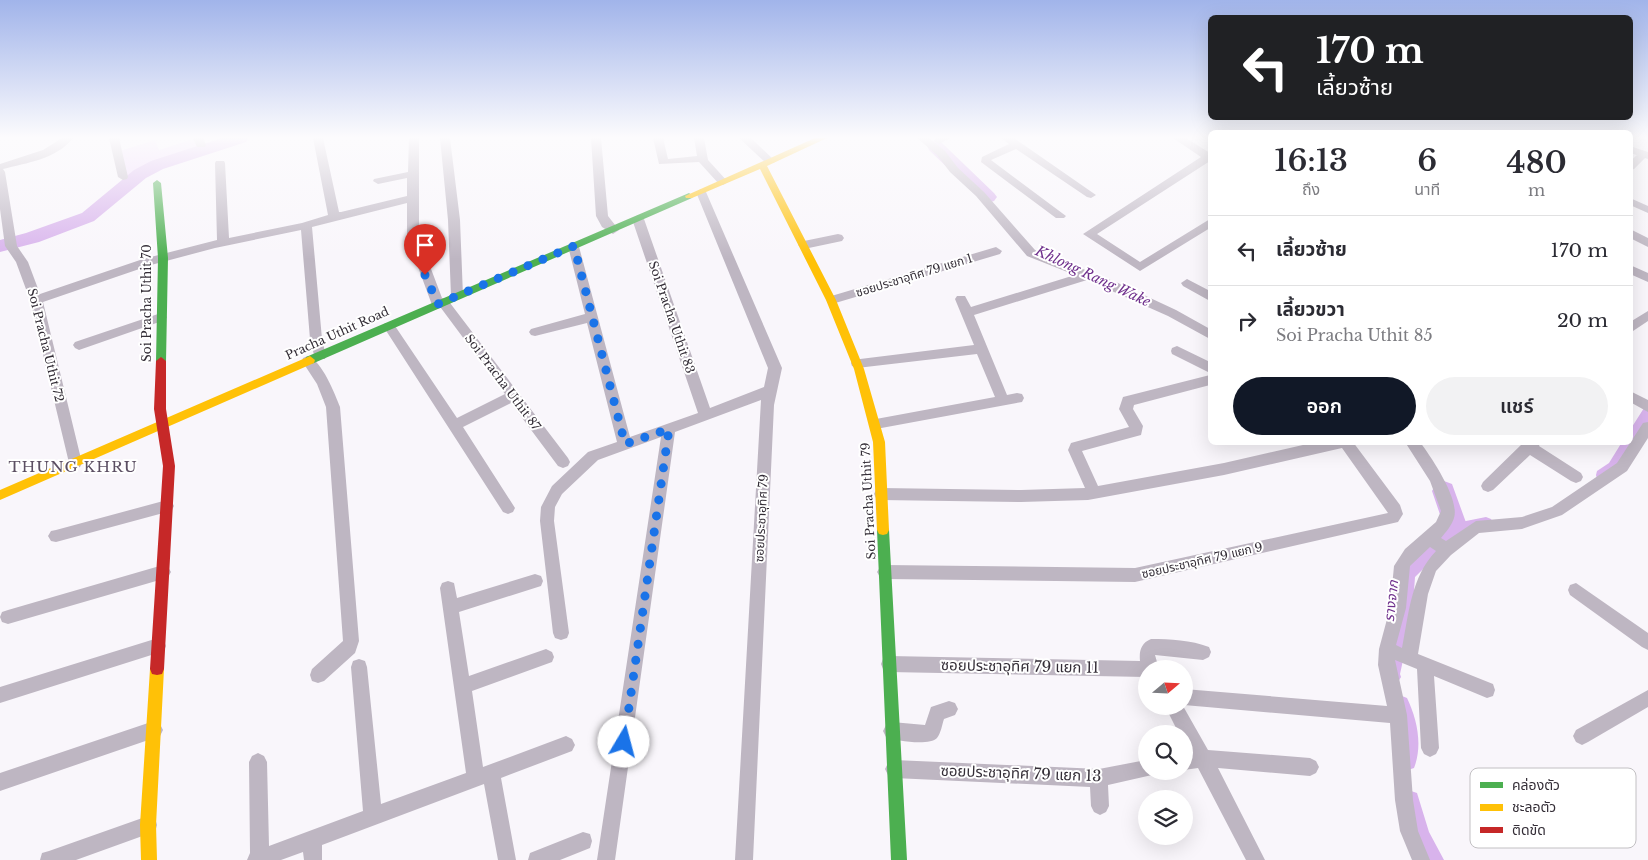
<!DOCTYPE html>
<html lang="th">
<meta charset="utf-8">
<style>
:root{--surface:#fff;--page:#f2f2f3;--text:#2b2b33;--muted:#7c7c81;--line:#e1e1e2;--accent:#111827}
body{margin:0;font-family:"Libre Baskerville","Noto Sans Thai",serif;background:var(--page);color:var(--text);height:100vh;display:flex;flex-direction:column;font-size:19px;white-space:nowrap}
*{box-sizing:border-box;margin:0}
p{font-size:16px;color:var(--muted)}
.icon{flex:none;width:28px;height:28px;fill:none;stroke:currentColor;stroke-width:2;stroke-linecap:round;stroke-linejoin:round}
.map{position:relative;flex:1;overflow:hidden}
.details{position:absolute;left:1208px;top:130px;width:425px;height:315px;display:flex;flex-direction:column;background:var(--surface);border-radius:8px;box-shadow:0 5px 20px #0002}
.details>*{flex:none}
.top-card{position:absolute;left:1208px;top:15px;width:425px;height:105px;border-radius:8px;box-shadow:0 5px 20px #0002;background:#202124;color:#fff;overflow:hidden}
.needle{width:32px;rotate:71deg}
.buttons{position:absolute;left:1138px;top:660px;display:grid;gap:10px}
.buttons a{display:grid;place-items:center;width:55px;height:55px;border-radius:50%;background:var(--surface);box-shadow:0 5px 20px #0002;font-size:25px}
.pin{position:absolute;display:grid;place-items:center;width:42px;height:42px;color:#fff;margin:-51px -21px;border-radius:50% 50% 50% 0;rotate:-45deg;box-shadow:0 0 5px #0007}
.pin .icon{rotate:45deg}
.me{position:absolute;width:55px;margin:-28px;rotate:8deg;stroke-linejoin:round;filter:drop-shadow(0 0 4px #0008)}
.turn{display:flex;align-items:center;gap:18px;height:105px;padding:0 25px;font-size:22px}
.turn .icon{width:65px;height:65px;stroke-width:2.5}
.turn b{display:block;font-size:35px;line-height:42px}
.eta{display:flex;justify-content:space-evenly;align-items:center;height:85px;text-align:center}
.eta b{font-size:30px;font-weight:600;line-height:35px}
.button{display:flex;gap:10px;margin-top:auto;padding:10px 25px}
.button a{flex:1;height:58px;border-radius:30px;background:var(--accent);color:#fff;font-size:20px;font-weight:600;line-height:58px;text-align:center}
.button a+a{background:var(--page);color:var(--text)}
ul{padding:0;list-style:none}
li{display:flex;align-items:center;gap:15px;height:70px;padding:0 25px;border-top:1px solid var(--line)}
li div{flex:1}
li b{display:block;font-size:19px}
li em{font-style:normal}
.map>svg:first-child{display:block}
.green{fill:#f0d8fc}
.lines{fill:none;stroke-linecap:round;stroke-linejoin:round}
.canal{fill:#d8b3ec;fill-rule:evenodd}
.river{fill:#d8b3ec;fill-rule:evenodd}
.street{fill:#beb6c2;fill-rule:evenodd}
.fast{fill:#4caf50;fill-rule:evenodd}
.slow{fill:#ffc107;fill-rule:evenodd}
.jam{fill:#c62828;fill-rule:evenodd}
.route{stroke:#1a73e8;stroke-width:9;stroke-dasharray:0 16.2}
.labels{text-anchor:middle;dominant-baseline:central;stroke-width:4;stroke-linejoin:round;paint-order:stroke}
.street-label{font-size:12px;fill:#342e37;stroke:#fff}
.water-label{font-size:14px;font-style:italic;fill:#70318d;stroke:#fff}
.quarter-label{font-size:15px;letter-spacing:1px;fill:#5c4f63;stroke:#fff}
.near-street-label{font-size:15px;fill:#342e37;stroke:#fff}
.key{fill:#fff;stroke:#c2c0c3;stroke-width:1}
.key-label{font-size:14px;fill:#342e37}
</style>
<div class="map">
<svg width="1648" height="860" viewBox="0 0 1648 860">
<rect width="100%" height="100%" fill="#f9f6fb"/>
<path class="green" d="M193 139 198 148 141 167 126 180 120 151 155 140 159 150Z"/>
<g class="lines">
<path class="canal" d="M1648 406V422L1619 471 1607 479 1602 480 1597 479 1596 475 1597 471 1609 463 1622 442H1630V430L1644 408Z
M1486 517 1491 519 1493 523 1491 527 1460 533 1415 577 1412 619 1400 674 1401 677 1398 682 1393 684 1388 682 1384 674 1398 619 1401 575 1403 571 1451 524Z
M1402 696 1407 698C1417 719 1423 745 1414 768L1408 770 1402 768 1400 762 1402 726 1394 703 1397 698Z
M1411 791 1417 793 1429 832 1444 860H1426L1413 835 1403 799 1405 793Z"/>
<path class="river" d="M222 138H248L246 142 163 169 146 178 94 221 39 242 0 252V240L26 233 82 213 134 170 151 161Z
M935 141 941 142 994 193 997 197 994 201 988 203 982 201 929 150 927 146 929 142Z
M1444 481 1452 484 1468 528 1465 535 1456 538 1447 535 1432 491 1436 484Z"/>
<path class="street" d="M62 138H73C57 159 26 163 3 169L5 172 17 246 28 262 40 294 143 259 217 240 215 163 216 161H224L225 163 229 238 302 223 328 215 313 138H323L339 212H341L407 196V178L378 184 373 181 374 179 408 172 409 138H419V237L442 298 447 299 568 458 570 462 568 466 563 468 558 466 511 403 463 427 515 508 513 512 508 514 503 512 385 329 383 326 385 323H393L457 418 505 394 441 308H434L432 305 407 237V203L312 227 322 339 326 356 325 359H315L310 339 301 230 215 248 151 265 43 302 82 463 80 467 75 469 70 467 30 300 16 262 5 246 0 209V164L43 150Z
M109 138H119L128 177 127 179 123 180 118 177Z
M193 138H203L206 145 205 147H197Z
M440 138H450L460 220 463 296 457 300 451 296 448 220Z
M591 138H601L608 216 619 230 613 234 602 227 596 216Z
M653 138H663L668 159 697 156 694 138H704L708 160 728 182 723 185 719 184 699 162 659 164Z
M739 138H751L775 161 774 163H766Z
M917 138H929L945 151 958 168 984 192 1035 250 1118 283 1176 310 1210 329V339L1168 316 1087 280 974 315 1007 395 1017 393 1022 394 1024 398 1022 402 876 429 871 428 869 424 871 420 876 419 995 397 977 354 857 368 852 366 851 363 852 360 974 345 955 299 957 296H965L971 307 1075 275 1027 256 976 196 950 172 937 155Z
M936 138H950L939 144 934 141Z
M1001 138H1014L1096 195 1091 198 1087 197 1016 149 991 160 1066 216 1064 218H1056L981 162 982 157 1009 144Z
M1173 138H1186L1210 153V161L1097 234 1140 262 1210 219V228L1140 271 1083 234 1201 157Z
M1630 146 1648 152V159L1645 158 1634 169 1630 170V161L1637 155 1630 153Z
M701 189 706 192 782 368 774 405 753 860H735L761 400 675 432 615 860H597L661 437 598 460 562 494 555 507 554 521 569 633 567 638 561 640 555 638 553 633 540 521 541 507 552 486 588 452 617 442 587 323 535 336 531 335 529 332 531 329 585 314 568 246 574 242 578 243 630 437 698 413 632 219 638 215 644 219 710 408 764 387 768 368 696 192Z
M1630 198 1648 206V213L1630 205Z
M1630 229 1648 238V247L1630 238Z
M838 234 842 235 844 238 842 241 804 249 798 245 804 241Z
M996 247 1002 251 1000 254 832 304 826 300 828 297Z
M1630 265 1648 273V282L1630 274Z
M1187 279 1210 291V301L1183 286 1181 283Z
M1648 311V321L1630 333V322Z
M161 313 167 317 165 320 79 350 75 348 73 345 75 342Z
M1177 346 1210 362V373L1172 354 1171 351 1172 348Z
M308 356C322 361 335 394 340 407L359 641 355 653 324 681 318 683 312 681 310 675 312 669 343 641 326 407 317 384 302 361 303 358Z
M1210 375V385L1134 405 1133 409 1143 426 1141 435 1082 451 1098 486 1224 463 1316 442H1353L1400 505 1403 514 1398 522 1135 582 885 579 880 577 877 572 880 567 885 565 1135 568 1388 513 1342 448 1224 475 1088 500 1021 502 881 500 876 498 874 494 876 490 881 488 1021 490 1085 488 1068 450 1071 443 1129 427 1119 409 1123 397Z
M1630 391 1648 400V412L1630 402Z
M1648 422V438L1627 471 1562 515 1522 529 1479 533 1451 555 1436 571 1428 594 1418 654 1493 684 1495 690 1493 696 1487 698 1434 676 1439 748 1436 754 1430 757 1424 754 1421 748 1417 669 1395 660 1407 715 1413 800 1418 831 1430 860H1412L1400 831 1395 800 1390 723 1184 705V689L1387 706 1378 665 1379 649 1390 608 1394 566 1405 549 1436 522 1441 511 1430 481 1405 442H1420C1431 457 1460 499 1454 518 1452 525 1446 532 1441 538L1446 541 1476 521 1522 517 1552 507 1617 463 1643 423ZM1430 547 1436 551C1411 577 1409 613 1402 648L1396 645 1406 608 1410 566Z
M1524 442H1541L1539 446 1581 473 1583 477 1581 481 1576 483 1571 481 1530 455 1493 490 1488 492 1483 490 1481 486 1483 482Z
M167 500 172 502 174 506 172 510 167 512 56 542 51 541 48 536 51 531 56 530Z
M163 565 168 567 171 572 168 577 163 579 8 624 2 622 0 617 2 612 8 610Z
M535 574 541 576 543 581 541 586 459 612 469 676 546 649 552 652 554 657 552 662 472 691 483 767 566 736 572 739 575 745 572 751 501 778 516 860H498L484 784 322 845V860H304L303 852 281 860H247L250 853 249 762 252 756 258 753 264 756 267 762 269 846 363 811 351 667 353 661 359 659 365 661 367 667 381 804 466 773 440 588 442 583 448 581 454 583 457 598Z
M1576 583 1648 633V650L1642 647 1570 595 1568 590 1570 585Z
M158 638 164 641 166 646 164 651 0 703V687Z
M1151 639C1170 639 1191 640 1209 647L1211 652 1209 657 1203 660 1155 655 1159 669H1146V677L889 672 883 669 881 664 883 659 889 656 1140 661C1139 651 1141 643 1151 639Z
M1648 690V707L1588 742 1582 745 1576 742 1573 736 1576 730Z
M949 701 955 703 958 709 955 715 944 719C942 725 941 733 937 738 930 746 895 741 886 737L883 731 886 725 892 722 925 725 931 707Z
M1165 706H1183L1208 750 1310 758 1316 761 1319 767 1316 773 1310 776 1218 768 1265 860H1246L1198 768 1184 770V752L1189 751 1184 741V734H1179Z
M154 721 160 724 163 730 160 736 0 791V773Z
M894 760 1099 769 1146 760V771H1154L1152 775 1108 785 1109 806 1106 812 1100 815 1094 812 1091 806 1090 787 894 778 888 775 885 769 888 763Z
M148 816 155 818 157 825 155 832 148 834 76 860H40L42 853 49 851Z
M583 832 590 834 592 841 590 848 560 860H528L530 853Z"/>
<path class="fast" d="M157 180 161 183 168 258 166 361 161 365 156 361 158 258 153 183Z
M689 193 693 196 692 198 314 363 310 364 305 360 306 357Z
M883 525 887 526 889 530 907 860H891L877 530 879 526Z"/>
<path class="slow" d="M815 138H827L767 166 836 300 864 369 885 442 889 530 887 534 883 535 879 534 877 530 873 442 854 369 826 300 760 169 692 198H686L685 196Z
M310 356 315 360 314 363 0 500V490Z
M157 663 162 664 164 669 156 825 157 860H141L140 825 150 669 152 664Z"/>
<path class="jam" d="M161 357 166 361V409L175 466 164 669 162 674 157 675 152 674 150 669 163 466 154 409 156 361Z"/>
</g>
<linearGradient id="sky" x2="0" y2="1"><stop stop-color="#a1b4ea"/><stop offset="0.53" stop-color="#fcfbfd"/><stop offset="1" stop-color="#fcfbfd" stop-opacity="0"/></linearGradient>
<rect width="1648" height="259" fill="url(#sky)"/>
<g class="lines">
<path class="route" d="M425 275 438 304 574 246 625 444 669 429 624 742"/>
</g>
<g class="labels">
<g class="street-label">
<text transform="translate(914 275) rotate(-17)">ซอยประชาอุทิศ 79 แยก 1</text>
<text transform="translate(146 303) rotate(-90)">Soi Pracha Uthit 70</text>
<text transform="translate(672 317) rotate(71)">Soi Pracha Uthit 83</text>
<text transform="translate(337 333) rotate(-24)">Pracha Uthit Road</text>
<text transform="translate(46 345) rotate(76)">Soi Pracha Uthit 72</text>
<text transform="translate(503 382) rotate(53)">Soi Pracha Uthit 87</text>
<text transform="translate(868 501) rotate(-93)">Soi Pracha Uthit 79</text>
<text transform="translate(761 518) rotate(-87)">ซอยประชาอุทิศ 79</text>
<text transform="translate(1202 560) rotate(-13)">ซอยประชาอุทิศ 79 แยก 9</text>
</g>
<g class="water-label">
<text transform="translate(1093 276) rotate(25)">Khlong Rang Wake</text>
<text transform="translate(1391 601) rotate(-84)">รางจาก</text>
</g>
<g class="quarter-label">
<text x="73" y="466">THUNG KHRU</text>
</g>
<g class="near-street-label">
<text transform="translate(1020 666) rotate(1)">ซอยประชาอุทิศ 79 แยก 11</text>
<text transform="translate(1021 773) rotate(2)">ซอยประชาอุทิศ 79 แยก 13</text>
</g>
</g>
<rect x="1470" y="768" width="166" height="80" rx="8" class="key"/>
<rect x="1480" y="782" width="23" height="6" fill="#4caf50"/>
<rect x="1480" y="804" width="23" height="7" fill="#ffc107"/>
<rect x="1480" y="827" width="23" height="6" fill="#c62828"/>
<g class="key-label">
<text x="1512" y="790">คล่องตัว</text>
<text x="1512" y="812">ชะลอตัว</text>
<text x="1512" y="835">ติดขัด</text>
</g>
</svg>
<div class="buttons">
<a><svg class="needle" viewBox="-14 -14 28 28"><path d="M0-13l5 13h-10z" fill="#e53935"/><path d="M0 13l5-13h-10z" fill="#7c7c81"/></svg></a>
<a><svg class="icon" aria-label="search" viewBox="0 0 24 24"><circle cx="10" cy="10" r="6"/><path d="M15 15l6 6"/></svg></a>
<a><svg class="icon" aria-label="layers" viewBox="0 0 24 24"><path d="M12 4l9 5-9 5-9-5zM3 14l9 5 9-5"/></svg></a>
</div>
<div class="pin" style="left:425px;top:275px;background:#d93025"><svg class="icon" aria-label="arrive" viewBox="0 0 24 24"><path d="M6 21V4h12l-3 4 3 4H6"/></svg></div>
<svg class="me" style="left:624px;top:742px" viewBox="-20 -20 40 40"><circle r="19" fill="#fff"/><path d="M0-13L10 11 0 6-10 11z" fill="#1a73e8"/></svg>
<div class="top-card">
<div class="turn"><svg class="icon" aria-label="left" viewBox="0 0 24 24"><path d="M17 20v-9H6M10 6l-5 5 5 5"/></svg><div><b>170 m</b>เลี้ยวซ้าย</div></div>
</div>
<section class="details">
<div class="eta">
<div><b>16:13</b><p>ถึง</p></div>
<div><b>6</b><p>นาที</p></div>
<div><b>480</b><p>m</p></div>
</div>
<ul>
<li><svg class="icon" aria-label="left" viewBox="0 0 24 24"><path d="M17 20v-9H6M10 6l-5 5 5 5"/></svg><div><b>เลี้ยวซ้าย</b></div><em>170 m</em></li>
<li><svg class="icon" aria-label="right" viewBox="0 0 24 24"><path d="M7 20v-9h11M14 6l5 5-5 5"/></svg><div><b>เลี้ยวขวา</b><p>Soi Pracha Uthit 85</p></div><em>20 m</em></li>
</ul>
<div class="button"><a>ออก</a><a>แชร์</a></div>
</section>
</div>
